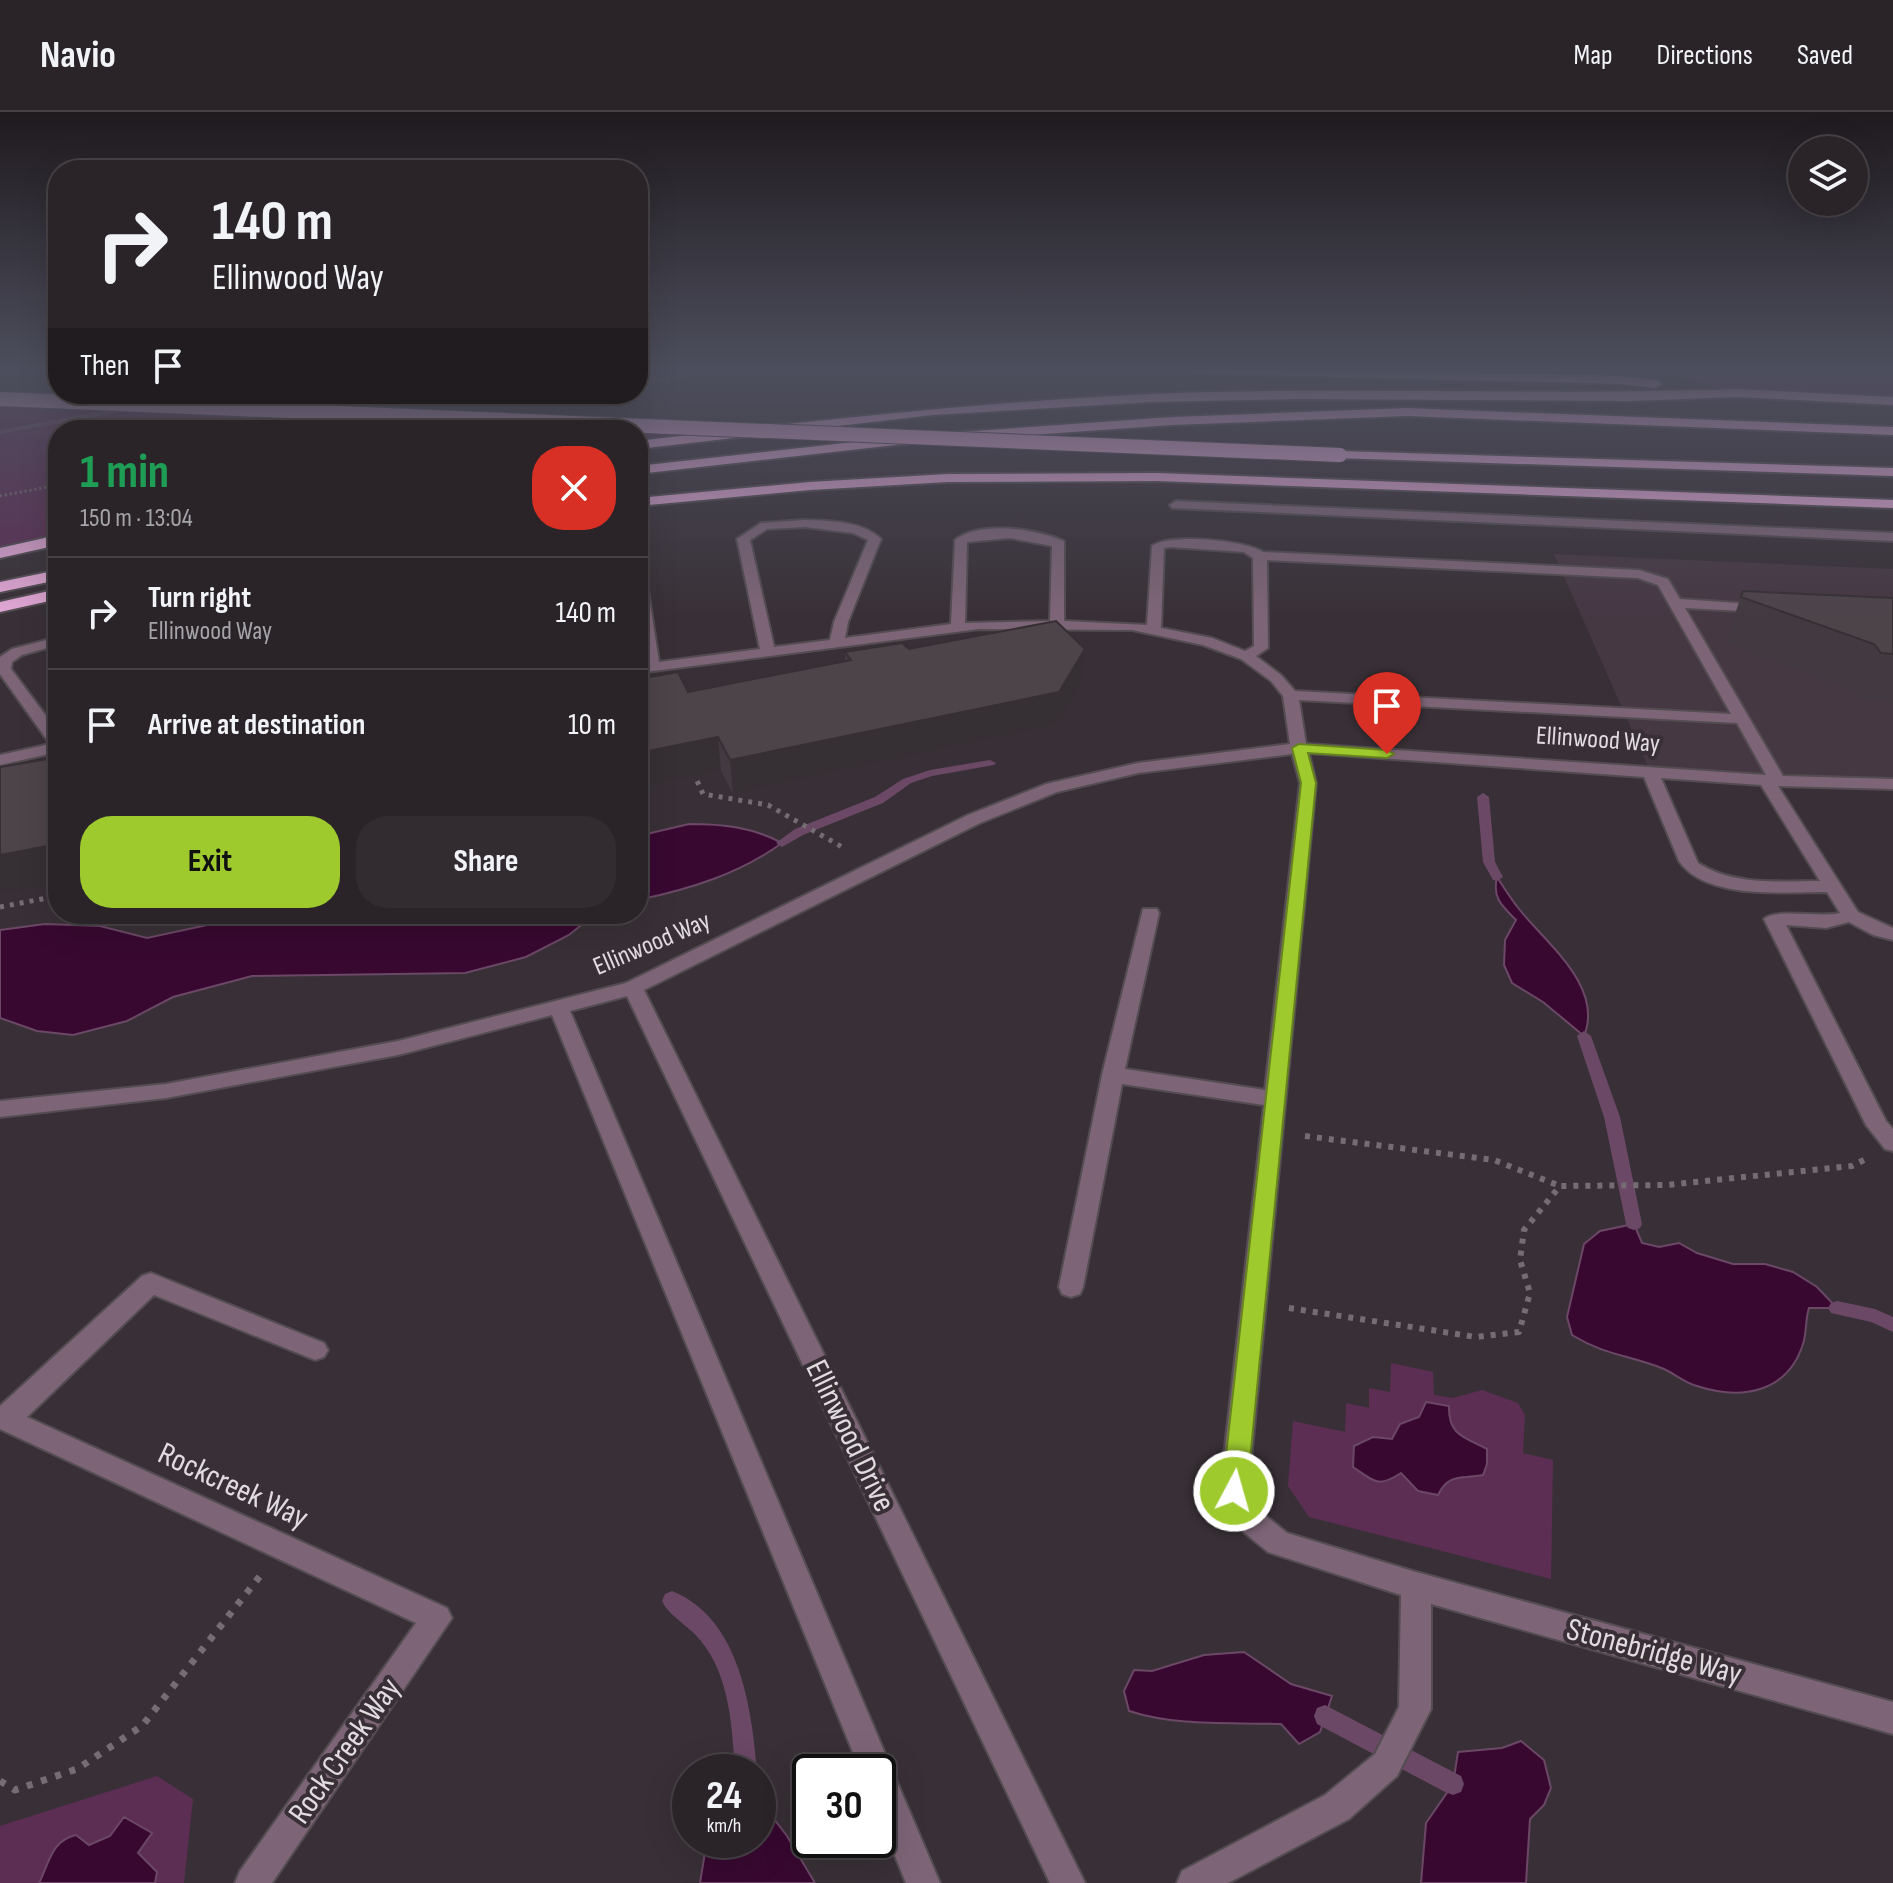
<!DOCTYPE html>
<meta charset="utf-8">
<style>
:root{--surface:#2a2428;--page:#322c30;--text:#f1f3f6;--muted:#a5a4a8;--line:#464145;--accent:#9eca2e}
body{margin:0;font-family:"Sofia Sans Condensed",sans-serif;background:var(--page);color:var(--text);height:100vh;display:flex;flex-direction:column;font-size:30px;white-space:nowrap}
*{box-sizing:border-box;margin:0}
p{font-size:26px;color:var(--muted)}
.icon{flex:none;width:44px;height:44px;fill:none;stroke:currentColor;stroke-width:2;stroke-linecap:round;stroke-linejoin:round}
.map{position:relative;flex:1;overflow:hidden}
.panel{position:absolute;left:48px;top:308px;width:600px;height:504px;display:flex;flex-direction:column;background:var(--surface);border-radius:32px;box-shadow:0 8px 32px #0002,0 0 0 2px var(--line)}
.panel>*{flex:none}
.banner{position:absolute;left:48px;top:48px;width:600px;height:244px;border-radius:32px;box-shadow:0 8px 32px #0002,0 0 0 2px var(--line);background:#2a2428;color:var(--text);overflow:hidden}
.fabs{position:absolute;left:1788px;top:24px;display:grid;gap:16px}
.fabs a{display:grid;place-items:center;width:80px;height:80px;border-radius:50%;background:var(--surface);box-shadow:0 8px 32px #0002,0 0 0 2px var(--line);font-size:40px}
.speed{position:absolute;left:672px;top:1642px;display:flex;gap:16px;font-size:40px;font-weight:700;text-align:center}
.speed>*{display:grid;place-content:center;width:104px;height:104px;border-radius:50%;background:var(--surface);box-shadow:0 8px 32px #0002,0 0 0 2px var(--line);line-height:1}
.speed small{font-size:20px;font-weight:400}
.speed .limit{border:4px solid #111;border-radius:12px;background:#fff;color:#111}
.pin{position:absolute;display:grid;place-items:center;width:68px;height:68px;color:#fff;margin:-82px -34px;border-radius:50% 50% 50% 0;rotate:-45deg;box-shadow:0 0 8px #0007}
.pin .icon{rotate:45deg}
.me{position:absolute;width:88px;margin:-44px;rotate:6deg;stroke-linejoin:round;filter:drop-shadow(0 0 6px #0008)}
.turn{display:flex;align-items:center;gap:28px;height:168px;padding:0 32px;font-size:36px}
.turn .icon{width:104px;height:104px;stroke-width:2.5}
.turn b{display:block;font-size:56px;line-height:68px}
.then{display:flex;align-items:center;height:76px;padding:0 32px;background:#0003;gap:16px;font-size:30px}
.round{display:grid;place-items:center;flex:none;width:84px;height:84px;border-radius:32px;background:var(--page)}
.summary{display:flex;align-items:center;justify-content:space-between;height:136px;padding:0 32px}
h1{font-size:48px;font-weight:700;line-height:60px;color:#1e9e55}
.cta{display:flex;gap:16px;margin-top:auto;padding:16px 32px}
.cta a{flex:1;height:92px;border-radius:32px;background:var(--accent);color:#111;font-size:32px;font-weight:700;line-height:92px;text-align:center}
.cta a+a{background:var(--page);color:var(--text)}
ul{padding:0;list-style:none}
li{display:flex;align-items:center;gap:24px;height:112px;padding:0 32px;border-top:2px solid var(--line)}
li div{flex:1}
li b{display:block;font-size:30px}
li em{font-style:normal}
header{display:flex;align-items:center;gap:48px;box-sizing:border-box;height:112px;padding:0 40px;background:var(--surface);border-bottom:2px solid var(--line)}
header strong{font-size:38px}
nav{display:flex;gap:44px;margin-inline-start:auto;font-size:28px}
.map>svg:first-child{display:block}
.built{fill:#463843}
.green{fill:#5d2e54}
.water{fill:#380831;stroke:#6b4866;stroke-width:2}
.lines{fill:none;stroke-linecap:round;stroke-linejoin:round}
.stream{fill:#6b4866;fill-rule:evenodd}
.minor-casing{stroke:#534c51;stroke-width:4}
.highway-casing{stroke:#534c51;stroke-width:4}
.path-far3{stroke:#746d72;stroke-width:3;stroke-dasharray:2 3;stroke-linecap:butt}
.path-far2{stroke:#746d72;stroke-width:5;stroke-dasharray:4 6;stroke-linecap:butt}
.path-far1{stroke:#746d72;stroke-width:6;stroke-dasharray:5 7;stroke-linecap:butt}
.path{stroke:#746d72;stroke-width:7;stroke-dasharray:6 9;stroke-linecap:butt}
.minor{fill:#7d6577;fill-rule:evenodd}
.highway{fill:#e3a8d6;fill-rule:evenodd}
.highway-bridge-casing{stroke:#534c51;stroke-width:16;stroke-linecap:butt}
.highway-bridge{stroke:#e3a8d6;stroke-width:14}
.wall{fill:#423a40}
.shaded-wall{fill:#363034}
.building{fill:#4d444a;stroke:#363034;stroke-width:2}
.route{fill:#9eca2e;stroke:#67831e;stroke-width:2}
.labels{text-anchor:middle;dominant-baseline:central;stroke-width:8;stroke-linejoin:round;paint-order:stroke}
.street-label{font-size:26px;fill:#e1dce0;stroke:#383036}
.near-street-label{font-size:32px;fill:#e1dce0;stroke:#383036}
</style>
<header>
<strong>Navio</strong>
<nav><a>Map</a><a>Directions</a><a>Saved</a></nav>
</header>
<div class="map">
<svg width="1893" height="1771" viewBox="0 0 1893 1771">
<rect width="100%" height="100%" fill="#383036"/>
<path class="built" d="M1554 442 1893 457V672L1650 659Z"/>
<path class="green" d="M1650 257 1893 258V289L1738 281Z
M0 287 743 318 638 333V318H58V428L0 441Z
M1391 1251 1433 1260 1434 1283 1453 1286 1482 1278 1518 1291 1525 1303 1523 1341 1553 1348 1551 1467 1309 1405 1288 1374 1293 1309 1345 1320 1346 1291 1369 1296V1276L1390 1280Z
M157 1664 193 1687 184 1771H0V1714Z"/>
<path class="water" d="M689 712C723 712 752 715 782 731 739 762 690 777 638 788V724Z
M1497 765C1504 776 1511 787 1519 797 1547 832 1604 875 1584 924L1543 890 1512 871 1504 853 1505 828 1516 808C1502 794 1492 786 1497 765Z
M258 802H595L569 823 526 845 465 861 252 864 173 885 127 909 73 923 37 919 0 906V818L45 812 100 814 147 826Z
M1634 1112 1642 1131 1659 1135 1679 1131 1697 1141 1733 1152H1765L1793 1160 1817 1175 1837 1196H1809C1805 1208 1807 1220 1803 1232 1787 1282 1740 1288 1697 1274 1685 1271 1675 1262 1664 1257 1630 1243 1606 1244 1572 1223L1567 1205 1584 1132 1600 1119Z
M1426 1290 1449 1294C1448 1323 1464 1325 1487 1337V1352L1483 1363C1462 1367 1448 1361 1438 1383L1418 1379 1401 1361C1378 1376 1375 1370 1353 1355L1354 1334 1373 1325 1392 1327 1400 1312 1419 1305Z
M1244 1540 1291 1572 1332 1584 1320 1620 1299 1632 1281 1612C1229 1610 1179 1615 1129 1599L1124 1579 1134 1558 1152 1559 1204 1543Z
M1521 1629 1544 1648 1551 1676 1544 1693 1530 1707 1526 1771H1421L1426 1711 1453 1672 1458 1640 1502 1636Z
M758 1686 787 1724 815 1771H700L707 1728H758Z
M124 1705 152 1721 138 1741 157 1760 155 1771H39C49 1751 52 1728 76 1723L89 1733 110 1724Z"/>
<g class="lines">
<path class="stream" d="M193 282H209L158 293 154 291Z
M130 294 134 296 133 298 0 322V318Z
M990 648 996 651 994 653 932 664 911 671 883 691 803 723 782 735 776 731 795 717 875 685 903 667 930 658Z
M1483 681 1489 685 1495 750 1503 765 1497 769 1493 768 1483 750 1477 685Z
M1584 919 1591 924 1620 1005 1642 1112 1640 1116 1634 1118 1628 1116 1626 1112 1604 1005 1577 924Z
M1837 1189 1875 1197 1893 1205V1220L1871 1210 1831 1201 1828 1196 1831 1191Z
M672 1479C740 1506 752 1597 757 1660H735C732 1615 730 1565 701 1529 690 1515 668 1503 662 1489L665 1482Z
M1325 1593 1461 1664 1464 1672 1461 1680 1453 1683 1445 1680 1317 1612 1314 1604 1317 1596Z"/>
<g class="minor-casing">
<path id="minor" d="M1176 389 1893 421V429L1172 396 1170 393Z
M805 408C830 409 863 409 881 427L848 510 845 526 951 512 955 428C980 408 1036 417 1064 429V509L1147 513 1152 434C1170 421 1244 428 1263 440L1639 458 1668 467 1680 487 1766 493 1768 496 1761 500 1685 496 1783 664 1893 667V677L1778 674 1858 800 1893 816V828L1873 823 1849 810 1826 816 1786 813 1886 1009 1893 1017V1039L1885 1037 1866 1013 1764 807C1775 796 1821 806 1840 801L1827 780C1785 780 1705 788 1679 749L1644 665 1309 641 1316 671 1248 1379 1255 1395 1287 1421 1416 1460 1893 1590V1622L1431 1492V1597L1397 1664 1349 1707 1228 1771H1177L1182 1759 1325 1683 1375 1642 1399 1595 1401 1483 1268 1440 1235 1413 1220 1379 1264 993 1122 972 1083 1175 1080 1182 1071 1185 1062 1182 1059 1175 1102 963 1143 797H1157L1159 801 1125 957 1265 978 1300 671 1292 642 1138 661 1057 680 980 711 644 878 1085 1771H1050L627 884 570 899 940 1771H906L878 1702V1660H861L552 903 398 943 166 986 0 1005V989L166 972 398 929 626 871 968 703 1046 672 1138 651 1290 632 1283 584 1271 569 1241 547 1203 533 1132 518 979 517 638 561V553L645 552 638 504V455L645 459 659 550 760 537 737 427 761 411ZM805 415 853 421 868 428 834 510 830 528 774 535 750 428 767 417ZM1010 426 1052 434 1050 509 965 511 967 430ZM1170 435 1244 440 1253 446 1254 534 1245 539 1212 526 1161 516 1164 436ZM1267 448 1638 466 1658 473 1731 602 1295 579 1281 563 1256 544 1268 536ZM1299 588 1737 611 1766 663 1306 632ZM1661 666 1761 673 1820 769C1780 769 1734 774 1698 751Z
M58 525V533L22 543 12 550 11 557 58 620V640L0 653V643L50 632 0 562V545L12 537Z
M151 1161 324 1231 328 1238 324 1245 315 1248 154 1183 27 1305 447 1496 452 1506 272 1771H235L240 1759 416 1511 0 1317V1294L142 1164Z"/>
</g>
<g class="highway-casing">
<path id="highway" d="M1189 257H1330L1621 264 1656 268 1662 272 1656 276 1621 272 1195 261Z
M1738 277 1893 285V293L1738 285 1631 289 1298 287 1152 290 933 303 638 337V329C809 309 979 290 1151 282 1346 274 1542 284 1738 277Z
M1407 296 1893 315V323L1407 304 1172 313 960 328 953 324 960 320 1172 305Z
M908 324 915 328 913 331 638 362V354Z
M1340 339 1893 356V364L1335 346V340Z
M1157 361 1893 388V396L1157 369 948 370 810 378 638 394V386L810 370 948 362Z
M58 423V433L0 446V436Z
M58 458V468L0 480V470Z
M58 477V487L0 500V490Z"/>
</g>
<path class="path-far3" d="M638 271 734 257
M0 384 58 373"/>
<path class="path-far2" d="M693 660 703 682 768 693 844 736
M0 795 58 784"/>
<path class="path-far1" d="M1305 1024 1494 1048 1560 1074
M1289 1196 1476 1225 1519 1220 1530 1181 1520 1148 1524 1118 1560 1074 1666 1073 1852 1054 1864 1048"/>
<path class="path" d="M0 1669 15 1678 77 1657 142 1614 260 1464"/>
<use href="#minor" class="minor"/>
<use href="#highway" class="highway"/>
<g class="highway-bridge-casing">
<path id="highway-bridge" d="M0 287 1340 343"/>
</g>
<use href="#highway-bridge" class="highway-bridge"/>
</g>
<path class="wall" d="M1743 479 1893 486V591L1861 589 1854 579 1725 531Z
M909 537H1085L1083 569 1057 613 733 682 721 659 638 676V567L688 580 845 549V540Z"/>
<path class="shaded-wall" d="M1085 537 1083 569 1057 613 733 682 730 648Z
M718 625 721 659 638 676V641Z
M58 732V770L0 782V743Z"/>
<path class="building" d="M1743 479 1893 486V542L1881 541 1874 532 1741 485Z
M1056 509 1085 537 1059 580 730 648 718 625 638 641V567L678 560 688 580 851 548 845 540 902 531 909 537Z
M54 646 55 656 58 655V732L0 743V655Z"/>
<linearGradient id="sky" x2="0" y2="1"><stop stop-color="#1f1a1e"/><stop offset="0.51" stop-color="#4d4e5d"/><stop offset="1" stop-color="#4d4e5d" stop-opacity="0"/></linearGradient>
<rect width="1893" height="505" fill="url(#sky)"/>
<path class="route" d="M1299 632 1387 638 1394 642 1387 646 1308 641 1316 671 1247 1379 1243 1387 1234 1390 1225 1387 1222 1379 1301 671 1292 636Z"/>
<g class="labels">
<g class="street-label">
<text transform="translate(1598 628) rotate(4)">Ellinwood Way</text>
<text transform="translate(652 832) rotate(-23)">Ellinwood Way</text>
</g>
<g class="near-street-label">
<text transform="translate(850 1324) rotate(64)">Ellinwood Drive</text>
<text transform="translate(233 1374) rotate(25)">Rockcreek Way</text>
<text transform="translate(1654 1540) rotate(15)">Stonebridge Way</text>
<text transform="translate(345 1639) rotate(-55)">Rock Creek Way</text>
</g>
</g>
</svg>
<div class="fabs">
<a><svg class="icon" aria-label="layers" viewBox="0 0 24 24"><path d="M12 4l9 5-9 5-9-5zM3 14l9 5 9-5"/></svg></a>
</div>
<div class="speed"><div>24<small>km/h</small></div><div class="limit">30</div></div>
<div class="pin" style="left:1387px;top:642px;background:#d93025"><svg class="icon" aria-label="arrive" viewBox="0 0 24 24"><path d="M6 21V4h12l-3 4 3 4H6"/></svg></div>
<svg class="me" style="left:1234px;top:1379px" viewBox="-20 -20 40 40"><circle r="17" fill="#9eca2e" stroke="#fff" stroke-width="3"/><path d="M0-11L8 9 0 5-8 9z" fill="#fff"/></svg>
<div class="banner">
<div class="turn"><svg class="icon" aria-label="right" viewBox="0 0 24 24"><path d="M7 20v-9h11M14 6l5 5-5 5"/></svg><div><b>140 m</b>Ellinwood Way</div></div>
<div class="then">Then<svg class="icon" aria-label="arrive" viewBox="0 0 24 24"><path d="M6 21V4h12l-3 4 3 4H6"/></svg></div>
</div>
<section class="panel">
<div class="summary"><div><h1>1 min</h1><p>150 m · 13:04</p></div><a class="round" style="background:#d93025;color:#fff"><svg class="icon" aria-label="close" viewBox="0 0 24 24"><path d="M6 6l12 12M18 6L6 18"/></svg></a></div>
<ul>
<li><svg class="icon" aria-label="right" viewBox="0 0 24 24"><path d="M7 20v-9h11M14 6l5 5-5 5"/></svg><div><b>Turn right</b><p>Ellinwood Way</p></div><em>140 m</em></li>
<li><svg class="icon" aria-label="arrive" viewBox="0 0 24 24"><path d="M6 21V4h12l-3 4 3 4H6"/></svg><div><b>Arrive at destination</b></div><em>10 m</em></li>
</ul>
<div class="cta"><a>Exit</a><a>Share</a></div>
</section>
</div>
